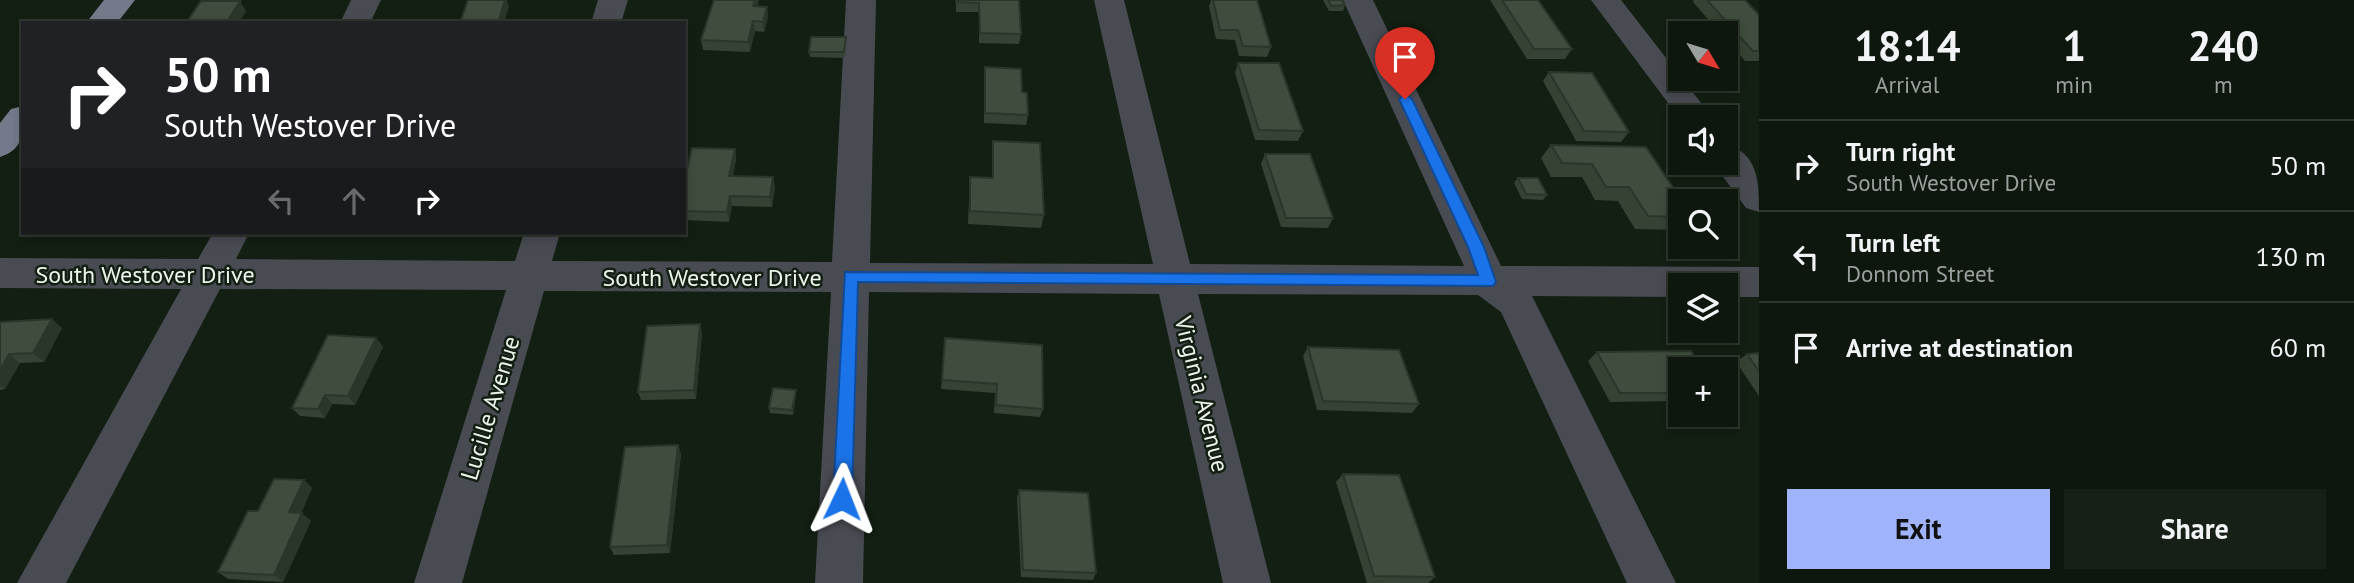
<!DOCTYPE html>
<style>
:root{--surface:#0e170e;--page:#172017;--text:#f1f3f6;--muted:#9b9f9e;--line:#2e362e;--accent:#a0b3fd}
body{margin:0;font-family:"PT Sans",sans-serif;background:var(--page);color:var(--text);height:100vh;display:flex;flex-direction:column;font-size:26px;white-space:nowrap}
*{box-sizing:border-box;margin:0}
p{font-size:23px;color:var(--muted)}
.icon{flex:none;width:38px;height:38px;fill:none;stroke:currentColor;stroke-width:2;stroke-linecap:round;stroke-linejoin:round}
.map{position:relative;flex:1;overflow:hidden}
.details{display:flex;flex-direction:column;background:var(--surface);width:595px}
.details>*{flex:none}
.guide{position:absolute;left:21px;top:21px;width:665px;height:214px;border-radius:0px;box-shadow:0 4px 10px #0003,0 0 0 2px var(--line);background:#202124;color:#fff;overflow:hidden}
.needle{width:46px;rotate:128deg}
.buttons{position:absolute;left:1668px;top:21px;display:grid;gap:14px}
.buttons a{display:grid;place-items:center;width:70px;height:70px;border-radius:0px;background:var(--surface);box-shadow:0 4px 10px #0003,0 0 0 2px var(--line);font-size:35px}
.pin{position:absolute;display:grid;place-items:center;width:60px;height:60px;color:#fff;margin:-72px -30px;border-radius:50% 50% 50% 0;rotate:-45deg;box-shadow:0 0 7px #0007}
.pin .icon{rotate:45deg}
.me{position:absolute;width:77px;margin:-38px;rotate:2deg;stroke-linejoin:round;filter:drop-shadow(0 0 5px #0008)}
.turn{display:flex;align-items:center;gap:24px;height:147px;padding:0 28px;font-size:32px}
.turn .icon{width:91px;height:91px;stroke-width:2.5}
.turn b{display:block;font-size:49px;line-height:60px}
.lanes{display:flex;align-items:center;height:66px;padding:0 28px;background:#0003;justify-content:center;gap:35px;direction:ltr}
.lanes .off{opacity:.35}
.eta{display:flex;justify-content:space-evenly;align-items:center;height:119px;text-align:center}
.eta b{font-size:42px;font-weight:800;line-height:49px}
.cta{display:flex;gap:14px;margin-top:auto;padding:14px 28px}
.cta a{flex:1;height:80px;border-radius:0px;background:var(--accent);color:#111;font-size:28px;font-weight:800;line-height:80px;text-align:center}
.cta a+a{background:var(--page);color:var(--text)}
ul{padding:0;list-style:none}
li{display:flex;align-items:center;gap:21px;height:91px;padding:0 28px;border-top:2px solid var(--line)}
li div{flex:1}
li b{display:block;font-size:26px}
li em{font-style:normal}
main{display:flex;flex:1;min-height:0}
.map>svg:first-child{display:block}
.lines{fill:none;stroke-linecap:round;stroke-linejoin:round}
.minor{fill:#494b53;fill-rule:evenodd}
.major{fill:#757a8b;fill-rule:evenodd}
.wall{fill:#354234}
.shaded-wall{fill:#2b362b}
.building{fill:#3e4d3d;stroke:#2b362b;stroke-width:2}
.route{fill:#1a73e8;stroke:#114b97;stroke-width:2}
.labels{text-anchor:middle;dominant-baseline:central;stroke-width:5;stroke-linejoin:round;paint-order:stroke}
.street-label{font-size:24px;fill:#ecf5eb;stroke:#121f12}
</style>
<main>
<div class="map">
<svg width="1759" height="583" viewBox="0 0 1759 583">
<rect width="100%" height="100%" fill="#121f12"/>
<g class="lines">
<path class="minor" d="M351 0H381L370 23H340Z
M598 0H628L621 23H591Z
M846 0H876L870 263 1153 264 1094 0H1124L1190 264 1464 266 1343 0H1373L1501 266 1759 267V297H1726V285H1680V297L1532 296 1676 583H1627L1501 312 1478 295 1198 294 1271 583H1223L1159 294 869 292 863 583H815L831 292 544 291 462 583H414L506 290 220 289 66 583H17L181 289 0 288V258L198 259 213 233H249L236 259 515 261 524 233H560L552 261 832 262Z
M1591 0H1621L1712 117 1680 119Z
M1726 144C1759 154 1759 183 1759 212L1746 208 1713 163H1726Z"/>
<path class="major" d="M104 0H135L117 23H86Z
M23 106C23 129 26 149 0 157V123L11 109Z"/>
</g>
<path class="wall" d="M956 0H1019L1021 34 1019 44 979 43V12H956Z
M1211 0H1257L1271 47 1267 57 1239 56 1235 40 1216 39 1209 6Z
M1323 0H1342L1345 5 1343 11H1329Z
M1490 0H1538L1572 49 1565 59H1527Z
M1694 0H1745L1759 15V61H1745L1726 39V33H1720L1693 2Z
M757 7H767L768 17 764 32 755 31 750 52 703 50 701 40Z
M846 37 844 58 810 57 809 52Z
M1238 63 1303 131 1298 141 1255 140 1235 73Z
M985 67 1022 92 1028 115 1026 125 984 123V77Z
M1549 72 1629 132 1621 142 1576 141 1543 81Z
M993 141 1044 215 1041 228 968 224 970 177 992 178V154Z
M1551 145 1680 201V230L1635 229 1618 201 1595 200 1582 177H1551L1541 158Z
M735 149 736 159 733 176 775 187 772 207 732 206 729 222 684 220V183Z
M1265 154 1333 218 1328 228 1281 227 1261 164Z
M1518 178 1547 195 1543 200 1522 199 1514 183Z
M0 322 62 328 44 362 20 363 5 389 0 390Z
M700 324 702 334 696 399 641 400 638 392Z
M376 338 383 347 355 405 332 404 325 418 300 416 292 408Z
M945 338 1043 409 1040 417 994 413 995 393 941 389Z
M1308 347 1419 404 1412 413 1317 410 1303 356Z
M1597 352 1680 369V401L1610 402 1588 361Z
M1759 353V396L1736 362 1747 354Z
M796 390V394L793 415 770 413 769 408Z
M678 445 681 454 670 553 614 555 610 547Z
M1343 474 1435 577 1428 583H1367L1336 482Z
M304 480 312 488 301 513 311 521 283 582 228 579 218 572 258 511Z
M1019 490 1096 573 1093 580 1021 577 1017 498Z"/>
<path class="shaded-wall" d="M505 0H507L509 7 504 23H498Z
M755 0H759L755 16 753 6Z
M240 1 246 11 239 23H226Z
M767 7 768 17 764 32 763 22Z
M753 21 755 31 750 52 748 42Z
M735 149 736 159 731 186 729 176Z
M773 177 775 187 772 207 770 197Z
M730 196 732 206 729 222 727 212Z
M52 319 62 328 44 362 33 353Z
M700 324 702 334 696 399 694 390Z
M376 338 383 347 355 405 348 396Z
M9 354 20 363 5 389 0 386V370Z
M796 390V394L793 415 792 410Z
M325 395 332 404 325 418 318 409Z
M678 445 681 454 670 553 667 545Z
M304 480 312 488 298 520 289 512Z
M302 513 311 521 283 582 274 575Z"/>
<path class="building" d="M468 0H505L498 23H460Z
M714 0H755L753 6 767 7 763 22 753 21 748 42 701 40Z
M956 0H1019L1021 34 980 33 979 3 956 2Z
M1213 0H1257L1271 47 1243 46 1238 30H1220Z
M1328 0H1342L1345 5 1331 6Z
M1502 0H1538L1572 49H1534Z
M1707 0H1745L1759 15V51H1753Z
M201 1H240L226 23H186Z
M811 37H846L844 52H809Z
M1238 63H1279L1303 131 1259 130Z
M985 67 1021 69 1022 92 1027 93 1028 115 985 113Z
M1549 72 1592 73 1629 132 1584 131Z
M993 141 1040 143 1044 215 970 211V177L993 178Z
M1551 145 1646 147 1682 201H1680V217L1648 216 1629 187H1606L1592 164 1562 163Z
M692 148 735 149 729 176 773 177 770 197 730 196 727 212 684 211V183Z
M1265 154H1310L1333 218H1286Z
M1518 178H1538L1547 195 1526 194Z
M52 319 33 353 9 354 0 370V322Z
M700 324 694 390 638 392 647 326Z
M328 335 376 338 348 396 325 395 318 409 292 408Z
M945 338 1042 345 1043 409 996 405 997 384 942 380Z
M1308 347 1399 350 1419 404 1323 401Z
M1691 351 1702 369H1680V393H1620L1597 352Z
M1759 353V371L1747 354Z
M773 388 796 390 792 410 769 408Z
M678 445 667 545 610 547 625 447Z
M1343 474 1399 475 1435 577 1374 576Z
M274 479 304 480 289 512 302 513 274 575 218 572 248 511H258Z
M1019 490 1088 493 1096 573 1023 570Z"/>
<path class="route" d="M1405 94 1412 99 1484 247 1496 282 1493 286 858 282 852 499 849 505 842 508 836 505 833 499 845 272 1478 275 1468 247 1399 99Z"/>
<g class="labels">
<g class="street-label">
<text x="145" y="274">South Westover Drive</text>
<text x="712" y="277">South Westover Drive</text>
<text transform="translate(1202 394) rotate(76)">Virginia Avenue</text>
<text transform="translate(490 408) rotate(-73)">Lucille Avenue</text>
</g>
</g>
</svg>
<div class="buttons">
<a><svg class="needle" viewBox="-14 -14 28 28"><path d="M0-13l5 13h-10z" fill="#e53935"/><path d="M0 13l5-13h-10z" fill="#9b9f9e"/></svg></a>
<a><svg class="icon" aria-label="sound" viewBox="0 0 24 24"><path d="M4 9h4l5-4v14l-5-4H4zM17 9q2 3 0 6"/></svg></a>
<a><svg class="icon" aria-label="search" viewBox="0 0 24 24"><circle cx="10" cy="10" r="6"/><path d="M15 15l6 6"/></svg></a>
<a><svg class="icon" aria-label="layers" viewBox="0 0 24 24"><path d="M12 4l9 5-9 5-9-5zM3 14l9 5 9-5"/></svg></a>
<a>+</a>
</div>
<div class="pin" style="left:1405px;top:99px;background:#d93025"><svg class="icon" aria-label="arrive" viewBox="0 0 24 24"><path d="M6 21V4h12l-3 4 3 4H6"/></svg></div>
<svg class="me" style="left:842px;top:499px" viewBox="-20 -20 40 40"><path d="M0-17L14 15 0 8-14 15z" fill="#1a73e8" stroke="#fff" stroke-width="4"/></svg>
<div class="guide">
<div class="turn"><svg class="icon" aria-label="right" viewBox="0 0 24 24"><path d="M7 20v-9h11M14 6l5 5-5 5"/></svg><div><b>50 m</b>South Westover Drive</div></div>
<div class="lanes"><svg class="icon off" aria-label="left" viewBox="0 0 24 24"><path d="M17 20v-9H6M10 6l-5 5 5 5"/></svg><svg class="icon off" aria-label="ahead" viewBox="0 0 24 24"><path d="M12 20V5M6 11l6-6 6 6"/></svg><svg class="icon" aria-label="right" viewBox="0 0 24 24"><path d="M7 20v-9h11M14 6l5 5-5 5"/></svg></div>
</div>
</div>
<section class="details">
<div class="eta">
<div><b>18:14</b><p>Arrival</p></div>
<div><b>1</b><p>min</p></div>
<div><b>240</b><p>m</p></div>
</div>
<ul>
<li><svg class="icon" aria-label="right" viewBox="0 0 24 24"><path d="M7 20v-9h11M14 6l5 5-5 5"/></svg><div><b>Turn right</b><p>South Westover Drive</p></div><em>50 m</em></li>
<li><svg class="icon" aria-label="left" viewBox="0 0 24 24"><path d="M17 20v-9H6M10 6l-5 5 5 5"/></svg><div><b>Turn left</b><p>Donnom Street</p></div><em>130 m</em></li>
<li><svg class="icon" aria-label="arrive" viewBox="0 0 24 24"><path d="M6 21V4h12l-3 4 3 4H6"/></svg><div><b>Arrive at destination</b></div><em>60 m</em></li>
</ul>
<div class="cta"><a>Exit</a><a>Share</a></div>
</section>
</main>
